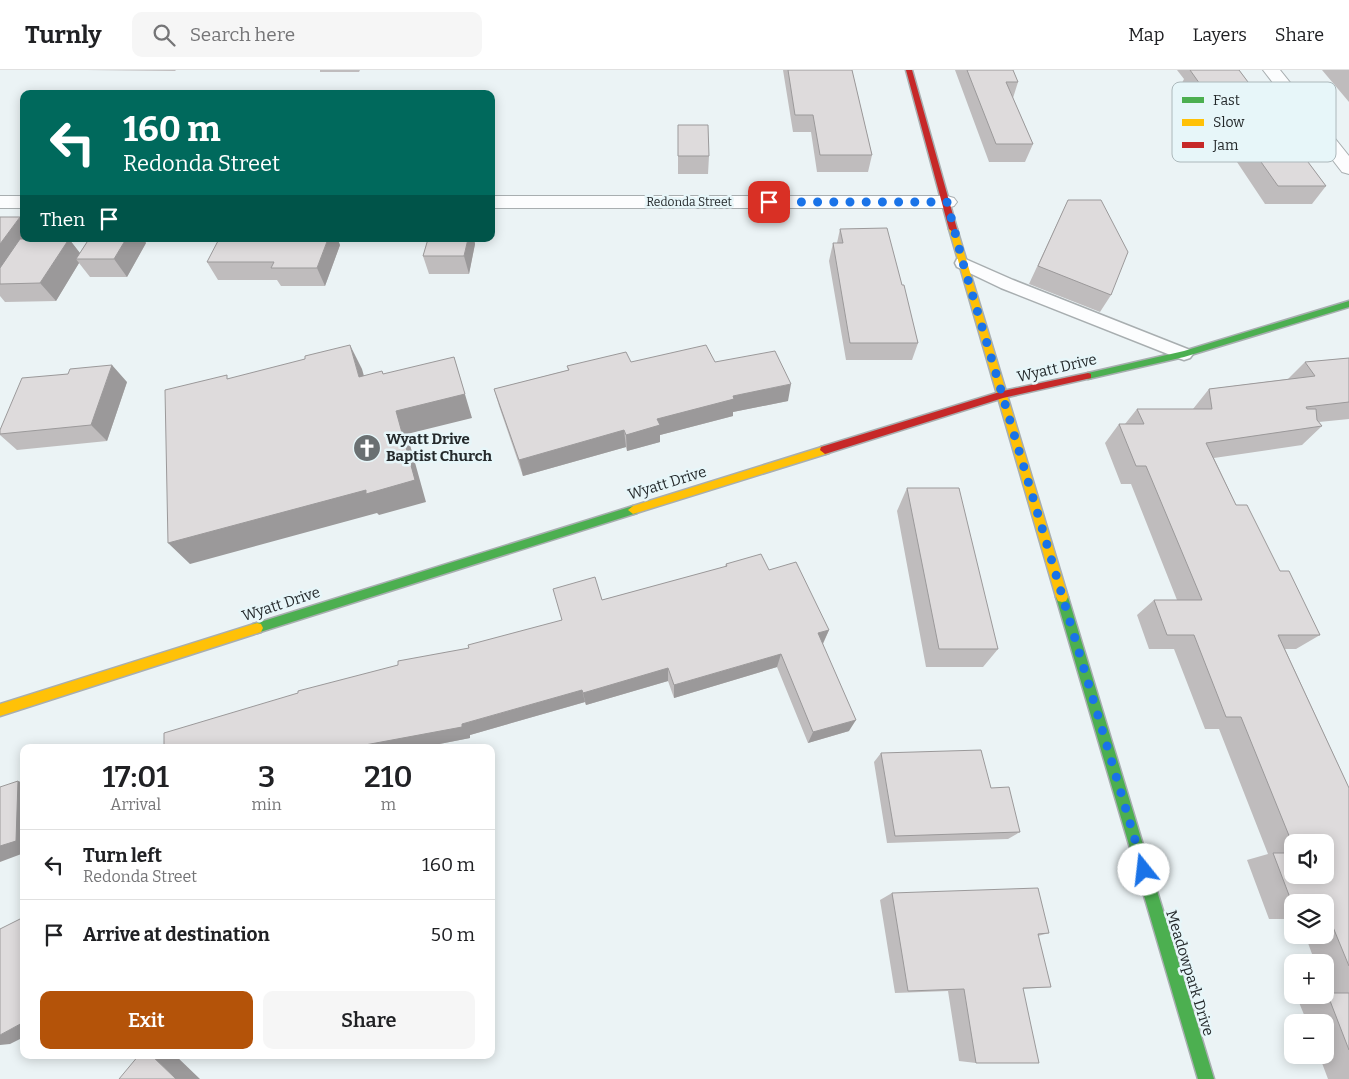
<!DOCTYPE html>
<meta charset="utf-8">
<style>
:root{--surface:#fff;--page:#f6f6f6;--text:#202124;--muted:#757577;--line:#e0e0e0;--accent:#b45309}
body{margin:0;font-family:Bitter,serif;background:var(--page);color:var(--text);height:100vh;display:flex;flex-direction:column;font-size:19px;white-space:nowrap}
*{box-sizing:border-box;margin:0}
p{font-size:16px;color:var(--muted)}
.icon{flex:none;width:28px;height:28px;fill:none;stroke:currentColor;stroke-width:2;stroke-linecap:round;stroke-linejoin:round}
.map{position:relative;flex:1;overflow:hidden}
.side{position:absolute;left:20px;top:674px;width:475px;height:315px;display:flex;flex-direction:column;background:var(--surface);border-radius:10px;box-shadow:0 2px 12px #0003}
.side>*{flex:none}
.top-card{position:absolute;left:20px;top:20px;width:475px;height:152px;border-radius:10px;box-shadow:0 2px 12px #0003;background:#00695c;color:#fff;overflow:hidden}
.fabs{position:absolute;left:1284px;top:764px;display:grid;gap:10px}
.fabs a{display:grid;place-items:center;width:50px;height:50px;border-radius:10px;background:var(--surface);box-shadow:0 2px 12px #0003;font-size:25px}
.pin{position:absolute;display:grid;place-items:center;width:42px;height:42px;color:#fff;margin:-21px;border-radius:10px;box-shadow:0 2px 8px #0006}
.me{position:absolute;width:55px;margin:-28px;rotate:344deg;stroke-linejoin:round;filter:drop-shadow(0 0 4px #0008)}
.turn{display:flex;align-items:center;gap:18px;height:105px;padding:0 20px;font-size:22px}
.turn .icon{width:65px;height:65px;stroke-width:2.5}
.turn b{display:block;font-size:35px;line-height:42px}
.then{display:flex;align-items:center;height:48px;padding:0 20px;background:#0003;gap:10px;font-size:19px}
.eta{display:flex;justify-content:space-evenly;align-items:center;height:85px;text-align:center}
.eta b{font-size:30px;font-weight:600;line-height:35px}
.cta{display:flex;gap:10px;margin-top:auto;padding:10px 20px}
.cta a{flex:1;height:58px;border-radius:10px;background:var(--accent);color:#fff;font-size:20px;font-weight:600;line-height:58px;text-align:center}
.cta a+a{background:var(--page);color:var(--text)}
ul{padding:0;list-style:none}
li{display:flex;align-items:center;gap:15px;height:70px;padding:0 20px;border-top:1px solid var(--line)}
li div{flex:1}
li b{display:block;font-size:19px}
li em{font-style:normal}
header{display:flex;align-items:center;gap:30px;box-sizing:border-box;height:70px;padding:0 25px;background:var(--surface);border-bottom:1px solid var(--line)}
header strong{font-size:24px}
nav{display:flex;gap:28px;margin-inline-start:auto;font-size:18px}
.search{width:350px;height:45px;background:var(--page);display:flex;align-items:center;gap:12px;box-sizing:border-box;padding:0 18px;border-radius:10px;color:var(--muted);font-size:19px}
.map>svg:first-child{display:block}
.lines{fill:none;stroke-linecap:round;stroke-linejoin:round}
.lane-casing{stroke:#a8aeb0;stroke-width:3}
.street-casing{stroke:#a8aeb0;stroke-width:2}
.fast-casing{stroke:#a8aeb0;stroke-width:3}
.slow-casing{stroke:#a8aeb0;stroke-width:3}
.jam-casing{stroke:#a8aeb0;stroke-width:3}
.lane{fill:#fcfdfe;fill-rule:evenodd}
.street{fill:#fcfdfe;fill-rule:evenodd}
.fast{fill:#4caf50;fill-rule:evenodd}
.slow{fill:#ffc107;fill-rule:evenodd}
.jam{fill:#c62828;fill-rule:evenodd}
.wall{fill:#bfbcbd;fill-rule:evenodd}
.shaded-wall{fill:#9b999a}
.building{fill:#dedbdc;stroke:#9b999a}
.route{stroke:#1a73e8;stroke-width:9;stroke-dasharray:0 16.2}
.labels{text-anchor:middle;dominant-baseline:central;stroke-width:5;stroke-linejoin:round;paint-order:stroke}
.far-street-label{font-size:12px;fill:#24292b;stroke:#e7f6f9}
.street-label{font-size:15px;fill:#24292b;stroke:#e7f6f9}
.poi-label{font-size:15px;font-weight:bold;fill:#24292b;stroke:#e7f6f9;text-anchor:start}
.key{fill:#e7f6f9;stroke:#acb8bb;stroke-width:1}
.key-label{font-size:14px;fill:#24292b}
</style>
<header>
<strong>Turnly</strong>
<div class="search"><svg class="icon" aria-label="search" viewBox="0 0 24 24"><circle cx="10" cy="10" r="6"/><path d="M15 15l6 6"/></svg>Search here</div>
<nav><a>Map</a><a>Layers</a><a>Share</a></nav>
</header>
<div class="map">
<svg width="1349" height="1009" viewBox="0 0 1349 1009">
<rect width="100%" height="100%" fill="#ebf3f5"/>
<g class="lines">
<g class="lane-casing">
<path id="lane" d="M963 188 1013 210 1190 280 1193 284 1190 288 1184 290 1178 288 1001 218 957 197 955 193 957 189Z"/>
</g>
<g class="street-casing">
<path id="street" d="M1263 0H1280L1349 86V104L1342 102Z
M0 126H24V138H0Z
M491 126H947L954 128 957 132 954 136 947 138H491Z"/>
</g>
<g class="fast-casing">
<path id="fast" d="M1349 231V237L1184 287 1088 309 1083 306 1088 303 1184 281Z
M633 436 637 437 638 440 637 443 257 563 253 562 251 558 253 554 257 553Z
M1062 522 1066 523 1068 527 1214 1009H1198L1056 527 1058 523Z"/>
</g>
<g class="slow-casing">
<path id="slow" d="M953 156 957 159 1068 527 1066 531 1062 532 1058 531 1056 527 949 159Z
M825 376 830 380 829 383 633 444 628 440 633 436Z
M257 553 261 554 263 558 261 562 0 646V634Z"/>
</g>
<g class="jam-casing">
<path id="jam" d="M906 0H912L957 159 956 161 953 162 949 159Z
M1088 303 1091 304V308L1003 328 825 384 820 380 821 377 1003 321Z"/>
</g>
<use href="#lane" class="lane"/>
<use href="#street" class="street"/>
<use href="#fast" class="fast"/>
<use href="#slow" class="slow"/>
<use href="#jam" class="jam"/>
</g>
<path class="wall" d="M87 0H176L175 1Z
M320 0H360L359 2H320Z
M783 0H852L872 85 868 102H817L811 62H793Z
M955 0H1013L1018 12 1013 28 1033 74 1025 92H989Z
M1177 0H1239L1326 116 1312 134H1265L1231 83H1224L1180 17 1184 9Z
M1322 0H1349V32Z
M678 55 709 86 708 104H678Z
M1068 130 1111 225 1100 242 1029 214Z
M0 147 32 169H69L80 183 89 169H143L146 173 127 207H90L79 193 56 231 5 232 0 226Z
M840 159 902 215 918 273 912 290H846L829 191 833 173H837Z
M428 169H474L475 174 469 204H429L423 186Z
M340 175 325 216H281L277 210H218L207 192Z
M1349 288V349L1319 352 1322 356 1302 375 1214 388 1236 435 1320 565 1296 579H1285L1349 718V1009H1328L1319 985H1325V952H1307L1296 925H1325V923H1328L1325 917V892H1315L1305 865H1325V832H1292V849H1269L1247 790 1268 784 1219 659H1205L1174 579H1149L1137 545 1154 530H1177L1131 414H1121L1105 373 1119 354H1125L1137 339H1193L1209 319 1288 309 1305 292ZM1292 772 1325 805H1292Z
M631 292H715L788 331 733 342V346L660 365V372L627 381 626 377 523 406 499 336 494 319 568 300 567 296Z
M127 312 107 371 17 380 0 365V360Z
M907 418 998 579 983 597H926L897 441Z
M726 494 769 500 829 560 823 574 849 661 808 673 777 597 674 628 668 611 586 635 585 632 470 665V668L419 678H164L469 578 562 550 602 530 725 497Z
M881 683 991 718 1020 762 1008 769 887 773 874 692Z
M892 823 1049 863 1038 866 1051 917 1023 919 976 993 959 991 948 921 895 923 880 830Z"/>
<path class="shaded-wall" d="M20 147 24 151V169H32L4 208 0 203V174Z
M69 169 83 187 76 189 79 193 56 231 40 213Z
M126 169H143L146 173 127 207 114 189Z
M328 169H338L340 175 325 216 317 198Z
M468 169H474L475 174 469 204 464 186Z
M350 275 362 299 371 331 359 307Z
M454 287 472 348 407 364 426 432 379 445 377 443 190 494 168 473 396 341Z
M112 295 127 312 107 371 91 355Z
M791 314 788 331 733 342V346L660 365V372L627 381 626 365 657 349 733 326Z
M624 360 626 377 523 406 519 390Z
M829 560 823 573 813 577 818 563Z
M781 584 777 597 674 628V615Z
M668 598V611L586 635 583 623Z
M582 620 585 632 470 665V668L419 678H365V675L462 654Z
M856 650 849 661 808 673 813 662Z
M18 711 24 713V783L0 792V776Z
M24 952V967L10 974 0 975V965Z
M151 985H175L200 1009H176Z"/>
<path class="building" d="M788 0H852L872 85H820L813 45H795Z
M967 0H1013L1018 12H1006L1033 74H996Z
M1190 0H1239L1326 116H1278L1242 65H1236Z
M678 55H708L709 86H678Z
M1068 130H1101L1128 182 1111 225 1038 196Z
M0 147H20L0 174Z
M887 158 902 215H904L918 273H850L833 173H843L840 159Z
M20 169H69L40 213 0 214V198Z
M89 169H126L114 189H76Z
M219 169H328L317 198H271L274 192H207Z
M428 169H468L464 186H423Z
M350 275 359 307 382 301 383 304 454 287 465 324 396 341 415 410 366 424V420L168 473 165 320 227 305V309L305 289V286Z
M706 275 715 292 775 281 791 314 733 326 734 329 657 349 660 355 626 365 624 360 519 390 494 319 569 300 567 296 626 282 631 292Z
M1349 288V332L1306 337 1307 339H1316L1317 350 1322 356 1206 373 1236 435H1247L1280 501H1289L1320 565H1278L1349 718V896L1328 845H1325V832L1292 833 1273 783H1292V805H1325V772L1292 773 1241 647H1226L1194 565H1167L1154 530H1202L1146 396H1136L1119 354H1144L1137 339H1212L1209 319 1315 306 1305 292Z
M112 295 91 355 0 364V360L22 308 68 304 70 299Z
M907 418H959L998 579H939Z
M761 484 769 500 796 492 829 560 818 563 856 650 813 662 781 584 674 615 668 598 583 623 582 620 462 654V657L365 675V678H164V663L298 623V621L398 595V591L469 578 468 575 562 550 553 519 595 507 602 530 727 496 726 494Z
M981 680 991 718 1009 717 1020 762 895 766 881 683Z
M18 711 16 771 0 776V717Z
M1038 818 1049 863 1038 864 1051 917 1023 918 1039 993H976L964 919 908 921 892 823Z
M24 847V952L0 965V859Z
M1327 923H1349V980Z
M139 985H151L176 1009H119Z"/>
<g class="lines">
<path class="route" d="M769 132H947L963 193 1144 800"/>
</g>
<defs>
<g id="church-disc" transform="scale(1.4375)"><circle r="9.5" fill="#6a7072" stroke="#e7f6f9"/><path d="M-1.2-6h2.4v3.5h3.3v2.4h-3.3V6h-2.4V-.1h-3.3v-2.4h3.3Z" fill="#fff"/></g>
</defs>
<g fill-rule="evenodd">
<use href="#church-disc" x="367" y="378"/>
</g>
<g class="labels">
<g class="far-street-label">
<text x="689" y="132">Redonda Street</text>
</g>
<g class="street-label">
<text transform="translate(1057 298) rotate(-13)">Wyatt Drive</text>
<text transform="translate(667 413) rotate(-17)">Wyatt Drive</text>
<text transform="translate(281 534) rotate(-18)">Wyatt Drive</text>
<text transform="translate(1190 903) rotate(73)">Meadowpark Drive</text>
</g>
<g class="poi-label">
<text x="386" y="369">Wyatt Drive<tspan x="386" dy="17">Baptist Church</tspan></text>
</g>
</g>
<rect x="1172" y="12" width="164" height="80" rx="8" class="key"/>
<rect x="1182" y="27" width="22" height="6" fill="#4caf50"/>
<rect x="1182" y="49" width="22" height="7" fill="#ffc107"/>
<rect x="1182" y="72" width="22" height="6" fill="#c62828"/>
<g class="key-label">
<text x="1213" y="35">Fast</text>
<text x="1213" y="57">Slow</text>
<text x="1213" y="80">Jam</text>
</g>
</svg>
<div class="fabs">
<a><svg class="icon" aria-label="sound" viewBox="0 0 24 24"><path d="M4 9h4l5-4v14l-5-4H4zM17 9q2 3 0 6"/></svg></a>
<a><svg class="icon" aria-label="layers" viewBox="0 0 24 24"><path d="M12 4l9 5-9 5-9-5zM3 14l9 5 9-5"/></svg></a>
<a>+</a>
<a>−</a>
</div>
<div class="pin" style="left:769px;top:132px;background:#d93025"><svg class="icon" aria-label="arrive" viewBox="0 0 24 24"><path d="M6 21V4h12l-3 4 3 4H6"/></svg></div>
<svg class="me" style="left:1144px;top:800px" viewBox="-20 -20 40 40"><circle r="19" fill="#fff"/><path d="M0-13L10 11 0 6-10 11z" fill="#1a73e8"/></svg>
<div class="top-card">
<div class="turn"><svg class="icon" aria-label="left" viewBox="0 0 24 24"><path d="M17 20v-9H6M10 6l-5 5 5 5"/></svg><div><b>160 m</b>Redonda Street</div></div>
<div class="then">Then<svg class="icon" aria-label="arrive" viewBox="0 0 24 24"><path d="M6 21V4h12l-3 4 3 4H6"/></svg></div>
</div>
<section class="side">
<div class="eta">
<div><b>17:01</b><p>Arrival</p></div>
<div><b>3</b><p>min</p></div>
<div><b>210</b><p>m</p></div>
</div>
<ul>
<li><svg class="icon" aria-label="left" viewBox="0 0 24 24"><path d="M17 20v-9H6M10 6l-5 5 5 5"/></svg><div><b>Turn left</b><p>Redonda Street</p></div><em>160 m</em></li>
<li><svg class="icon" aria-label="arrive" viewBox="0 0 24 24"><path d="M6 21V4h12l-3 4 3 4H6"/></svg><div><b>Arrive at destination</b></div><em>50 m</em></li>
</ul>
<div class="cta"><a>Exit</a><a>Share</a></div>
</section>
</div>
